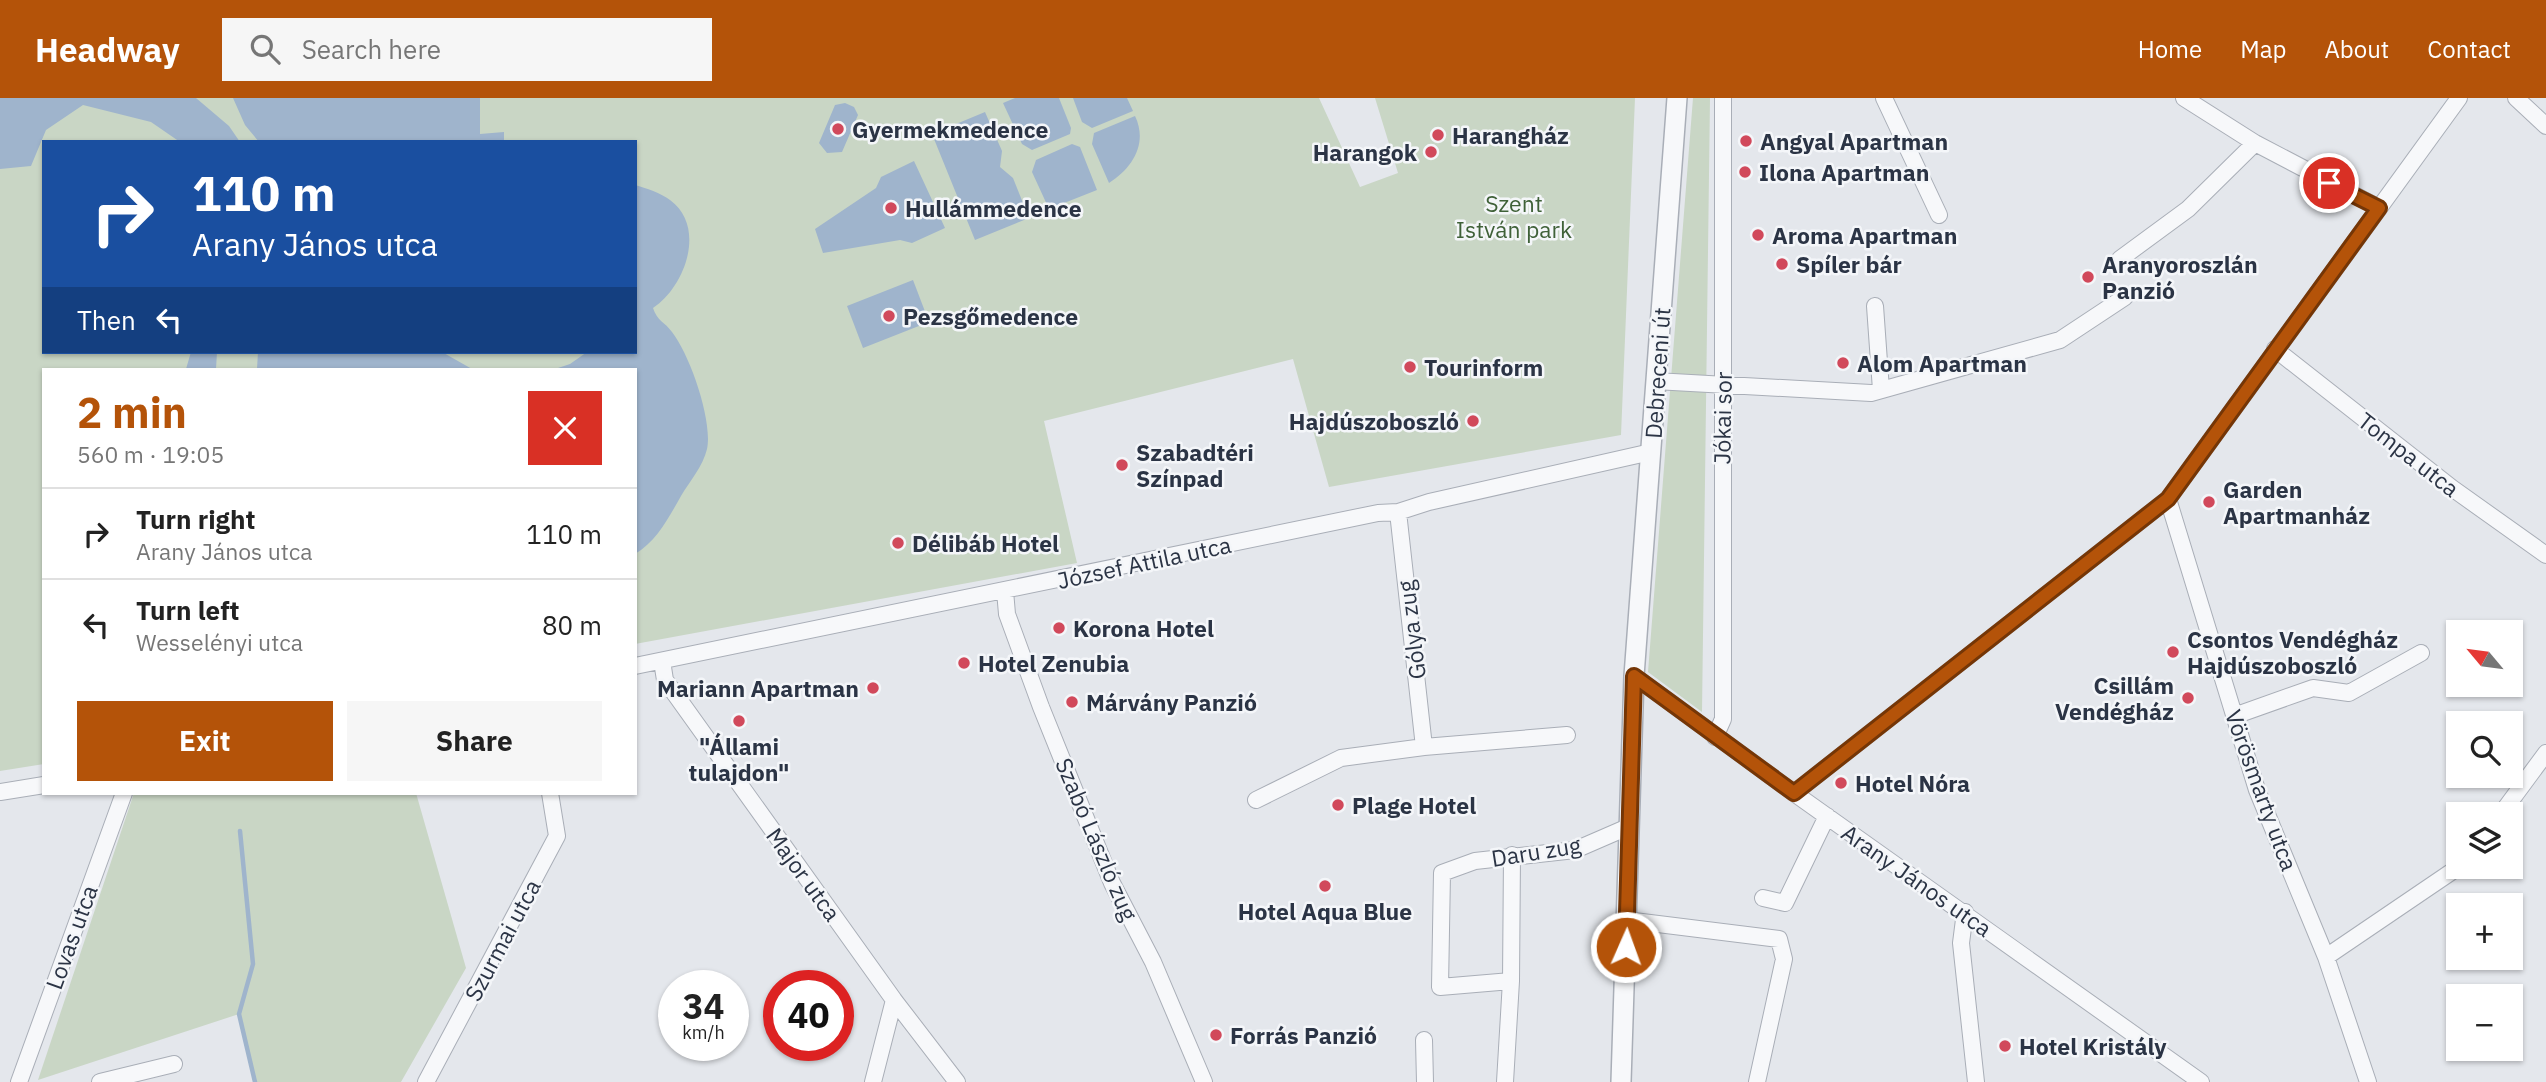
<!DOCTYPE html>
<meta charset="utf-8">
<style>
:root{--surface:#fff;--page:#f6f6f6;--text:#222;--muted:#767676;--line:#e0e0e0;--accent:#b45309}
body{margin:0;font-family:"IBM Plex Sans",sans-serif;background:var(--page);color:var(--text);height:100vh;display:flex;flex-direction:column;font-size:26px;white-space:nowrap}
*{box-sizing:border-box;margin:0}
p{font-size:23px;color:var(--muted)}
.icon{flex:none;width:38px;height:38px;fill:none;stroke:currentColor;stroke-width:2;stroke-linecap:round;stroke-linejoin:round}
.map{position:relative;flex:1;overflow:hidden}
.panel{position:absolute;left:42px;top:270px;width:595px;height:427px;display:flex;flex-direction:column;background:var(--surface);border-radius:0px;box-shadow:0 2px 5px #0004}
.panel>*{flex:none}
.banner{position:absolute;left:42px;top:42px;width:595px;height:214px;border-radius:0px;box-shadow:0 2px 5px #0004;background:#1a4fa0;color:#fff;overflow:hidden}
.needle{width:46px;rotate:299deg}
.fabs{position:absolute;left:2446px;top:522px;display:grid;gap:14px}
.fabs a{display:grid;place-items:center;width:77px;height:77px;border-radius:0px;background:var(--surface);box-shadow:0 2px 5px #0004;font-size:35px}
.speed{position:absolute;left:658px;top:872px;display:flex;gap:14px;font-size:35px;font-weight:700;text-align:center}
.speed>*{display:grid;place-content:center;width:91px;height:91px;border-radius:50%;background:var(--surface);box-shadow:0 2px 5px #0004;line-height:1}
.speed small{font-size:18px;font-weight:400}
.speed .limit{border:10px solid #d22;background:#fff;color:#111}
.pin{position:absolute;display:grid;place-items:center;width:60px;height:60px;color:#fff;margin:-30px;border:4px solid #fff;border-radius:50%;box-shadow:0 2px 7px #0007}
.me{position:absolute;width:77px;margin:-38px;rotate:2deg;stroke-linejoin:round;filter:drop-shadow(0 0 5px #0008)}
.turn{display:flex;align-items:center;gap:24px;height:147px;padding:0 35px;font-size:32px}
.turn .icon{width:91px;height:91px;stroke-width:2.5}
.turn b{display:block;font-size:49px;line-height:60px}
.then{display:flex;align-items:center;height:66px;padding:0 35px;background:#0003;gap:14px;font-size:26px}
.round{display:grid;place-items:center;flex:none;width:74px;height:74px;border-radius:0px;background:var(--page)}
.head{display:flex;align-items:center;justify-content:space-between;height:119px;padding:0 35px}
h1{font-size:42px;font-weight:700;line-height:52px;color:var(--accent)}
.action{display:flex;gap:14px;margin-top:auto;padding:14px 35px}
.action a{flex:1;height:80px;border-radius:0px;background:var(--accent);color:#fff;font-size:28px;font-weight:700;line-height:80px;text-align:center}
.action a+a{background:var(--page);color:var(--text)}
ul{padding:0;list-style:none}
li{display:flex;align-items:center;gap:21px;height:91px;padding:0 35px;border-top:2px solid var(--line)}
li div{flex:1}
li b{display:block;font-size:26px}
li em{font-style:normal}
header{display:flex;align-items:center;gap:42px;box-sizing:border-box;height:98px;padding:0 35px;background:var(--accent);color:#fff}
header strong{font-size:33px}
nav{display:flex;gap:38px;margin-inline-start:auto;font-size:24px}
.search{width:490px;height:63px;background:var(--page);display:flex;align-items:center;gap:18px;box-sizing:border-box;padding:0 24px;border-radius:0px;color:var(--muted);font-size:26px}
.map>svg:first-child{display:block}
.green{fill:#c9d6c5;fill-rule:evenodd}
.water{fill:#9fb4cc}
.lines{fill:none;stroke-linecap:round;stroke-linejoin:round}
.stream{stroke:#9fb4cc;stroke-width:4.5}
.minor-casing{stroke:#a9aeb7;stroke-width:18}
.tertiary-casing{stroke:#a9aeb7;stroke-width:22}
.minor{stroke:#f7f8fa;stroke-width:16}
.tertiary{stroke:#f7f8fa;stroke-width:19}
.route-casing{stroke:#753606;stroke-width:18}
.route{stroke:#b45309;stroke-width:12}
.poi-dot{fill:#d1495b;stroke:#f4f6f9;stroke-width:2.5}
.labels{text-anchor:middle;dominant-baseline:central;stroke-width:5;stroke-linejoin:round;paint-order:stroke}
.poi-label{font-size:23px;font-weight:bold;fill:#2b3445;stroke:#f4f6f9;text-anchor:start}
.park-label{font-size:23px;fill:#3f6138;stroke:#f4f6f9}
.street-label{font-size:23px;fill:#2b3445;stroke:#f4f6f9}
</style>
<header>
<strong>Headway</strong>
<div class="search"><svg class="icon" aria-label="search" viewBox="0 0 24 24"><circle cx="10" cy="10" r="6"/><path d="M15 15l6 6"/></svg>Search here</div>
<nav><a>Home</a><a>Map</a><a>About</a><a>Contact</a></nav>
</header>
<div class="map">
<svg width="2546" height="984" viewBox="0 0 2546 984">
<rect width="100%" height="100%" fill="#e4e7ec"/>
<path class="green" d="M0 0H1319L1360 89 1398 75 1375 0H1635L1621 337 1329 389 1293 261 1044 323 1077 465 635 546V271H44V666L0 673ZM44 44H635V254H44Z
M1693 0H1710L1702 614 1648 574Z
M134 695H416L466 870 401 984H255L239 916 38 982Z"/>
<path class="water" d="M0 0H196L229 28 240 44H180L151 24 83 7 46 32 31 68 0 71Z
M233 0H480V36L504 34V44H259L245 27Z
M1015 0H1059L1071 30 1070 36 1032 52 1022 46 1003 5Z
M1073 0H1127L1133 13 1092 30 1082 24Z
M845 5 854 9 858 17 842 54 827 55 819 45 835 7Z
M985 14 1002 53 1000 69 1013 80 1029 120 975 142 932 36Z
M1135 18C1148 45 1133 70 1109 85L1092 46 1094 35Z
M1072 46 1080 49 1097 92 1049 111 1032 74 1036 62Z
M914 63 945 130 912 145 900 142 823 155 815 131 876 90 881 79Z
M635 87C646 90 661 95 670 102 707 129 685 189 653 210 657 223 665 224 672 234 690 257 713 323 707 351 703 368 690 383 681 398 669 419 657 443 635 456V271H555L570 266 587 254H635Z
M913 182 929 224 863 250 847 208Z
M191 254H217L216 271H186Z
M258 254H442L472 271H257Z"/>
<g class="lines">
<path class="stream" d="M240 733 253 866 239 916 255 984"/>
<g class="minor-casing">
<path id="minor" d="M1884 0 1939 117
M2184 0 2255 45 2379 110
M2516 0 2546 28
M2120 161 2188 111 2255 45
M1875 208 1881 292
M2275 251 2452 390 2546 457
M1655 283 1871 295 2060 242 2125 199
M2168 401 2257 692 2326 859 2368 984
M1398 414 1424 649 1567 637
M1005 493 1007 516 1041 609 1112 785 1153 864 1204 984
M662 563 665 582 894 902 957 984
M635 568 1378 415 1398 414 1429 404 1651 354
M1634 578 1794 695 2201 984
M2234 618 2313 590 2349 595 2421 555
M1715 639 1723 621V0
M0 694 44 687
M1794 695 2168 401 2459 0
M1256 702 1341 660 1424 649
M2501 716 2546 655
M1763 800 1785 805 1827 718
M1965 814 1961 845 1976 984
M1626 822 1779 841 1784 861 1757 984
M2326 859 2460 768
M1511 883 1512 757
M1424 942 1425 984
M19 984 124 695
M100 984 174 966
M426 984 557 738 550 695
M873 984 894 902
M1505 984 1511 883 1440 889 1442 775 1475 763 1575 752 1628 729"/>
</g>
<g class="tertiary-casing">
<path id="tertiary" d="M1621 984 1634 578 1677 0"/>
</g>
<use href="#minor" class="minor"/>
<use href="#tertiary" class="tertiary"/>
</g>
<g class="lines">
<g class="route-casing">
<path id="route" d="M1626 849 1634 578 1794 695 2168 401 2379 110 2329 85"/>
</g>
<use href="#route" class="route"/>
</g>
<g class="poi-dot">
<circle cx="838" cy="31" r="7"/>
<circle cx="1438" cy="37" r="7"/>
<circle cx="1746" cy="43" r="7"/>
<circle cx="1431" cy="54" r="7"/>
<circle cx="1745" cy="74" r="7"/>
<circle cx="891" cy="110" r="7"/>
<circle cx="1758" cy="137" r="7"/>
<circle cx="1782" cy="166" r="7"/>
<circle cx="2088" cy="179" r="7"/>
<circle cx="889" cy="218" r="7"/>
<circle cx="1843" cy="265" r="7"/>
<circle cx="1410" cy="269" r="7"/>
<circle cx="1473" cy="323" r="7"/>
<circle cx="1122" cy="367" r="7"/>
<circle cx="2209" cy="404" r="7"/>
<circle cx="898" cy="445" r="7"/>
<circle cx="1059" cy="530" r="7"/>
<circle cx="2173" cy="554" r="7"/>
<circle cx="964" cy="565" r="7"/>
<circle cx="873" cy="590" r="7"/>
<circle cx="2188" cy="600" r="7"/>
<circle cx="1072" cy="604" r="7"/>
<circle cx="739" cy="623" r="7"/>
<circle cx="1841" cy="685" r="7"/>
<circle cx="1338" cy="707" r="7"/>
<circle cx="1325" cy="788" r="7"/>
<circle cx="1216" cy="937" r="7"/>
<circle cx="2005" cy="948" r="7"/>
</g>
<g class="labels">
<g class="poi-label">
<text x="852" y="31">Gyermekmedence</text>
<text x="1452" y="37">Harangház</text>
<text x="1760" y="43">Angyal Apartman</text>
<text x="1417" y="54" text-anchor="end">Harangok</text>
<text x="1759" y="74">Ilona Apartman</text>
<text x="905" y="110">Hullámmedence</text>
<text x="1772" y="137">Aroma Apartman</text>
<text x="1796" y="166">Spíler bár</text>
<text x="2102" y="166">Aranyoroszlán<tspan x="2102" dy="26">Panzió</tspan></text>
<text x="903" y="218">Pezsgőmedence</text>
<text x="1857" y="265">Alom Apartman</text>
<text x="1424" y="269">Tourinform</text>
<text x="1459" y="323" text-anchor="end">Hajdúszoboszló</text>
<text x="1136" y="354">Szabadtéri<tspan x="1136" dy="26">Színpad</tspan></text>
<text x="2223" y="391">Garden<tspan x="2223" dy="26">Apartmanház</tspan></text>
<text x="912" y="445">Délibáb Hotel</text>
<text x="1073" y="530">Korona Hotel</text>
<text x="2187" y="541">Csontos Vendégház<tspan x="2187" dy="26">Hajdúszoboszló</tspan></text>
<text x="978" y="565">Hotel Zenubia</text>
<text x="2174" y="587" text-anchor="end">Csillám<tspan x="2174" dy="26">Vendégház</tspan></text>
<text x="859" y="590" text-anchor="end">Mariann Apartman</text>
<text x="1086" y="604">Márvány Panzió</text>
<text x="739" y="648" text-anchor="middle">"Állami<tspan x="739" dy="26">tulajdon"</tspan></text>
<text x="1855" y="685">Hotel Nóra</text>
<text x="1352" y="707">Plage Hotel</text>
<text x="1325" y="813" text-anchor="middle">Hotel Aqua Blue</text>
<text x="1230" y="937">Forrás Panzió</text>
<text x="2019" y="948">Hotel Kristály</text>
</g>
<g class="park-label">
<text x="1514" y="105">Szent<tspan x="1514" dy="26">István park</tspan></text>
</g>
<g class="street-label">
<text transform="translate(1657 275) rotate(-86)">Debreceni út</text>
<text transform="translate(1722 320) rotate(-89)">Jókai sor</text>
<text transform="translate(2409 356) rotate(38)">Tompa utca</text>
<text transform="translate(1144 464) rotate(-12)">József Attila utca</text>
<text transform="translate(1411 532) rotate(-97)">Gólya zug</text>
<text transform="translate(2262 692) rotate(70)">Vörösmarty utca</text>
<text transform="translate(1097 741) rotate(67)">Szabó László zug</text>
<text transform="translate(1536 753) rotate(-9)">Daru zug</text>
<text transform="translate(804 776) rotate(54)">Major utca</text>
<text transform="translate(1917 782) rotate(35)">Arany János utca</text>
<text transform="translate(71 839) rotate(-70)">Lovas utca</text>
<text transform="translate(502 842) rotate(-62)">Szurmai utca</text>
</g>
</g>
</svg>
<div class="fabs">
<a><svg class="needle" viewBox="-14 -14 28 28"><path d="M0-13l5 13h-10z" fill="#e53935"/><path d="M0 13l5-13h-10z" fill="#767676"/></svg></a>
<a><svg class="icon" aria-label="search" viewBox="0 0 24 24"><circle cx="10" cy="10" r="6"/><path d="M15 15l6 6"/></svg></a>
<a><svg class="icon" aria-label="layers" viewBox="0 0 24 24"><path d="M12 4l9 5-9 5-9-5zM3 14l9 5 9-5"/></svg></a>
<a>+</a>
<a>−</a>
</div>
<div class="speed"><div>34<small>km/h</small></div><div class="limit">40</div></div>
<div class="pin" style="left:2329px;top:85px;background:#d93025"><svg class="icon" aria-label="arrive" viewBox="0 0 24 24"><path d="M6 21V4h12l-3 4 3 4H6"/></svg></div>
<svg class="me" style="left:1626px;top:849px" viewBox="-20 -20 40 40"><circle r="17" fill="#b45309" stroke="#fff" stroke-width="3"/><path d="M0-11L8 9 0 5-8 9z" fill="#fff"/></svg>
<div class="banner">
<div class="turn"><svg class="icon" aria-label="right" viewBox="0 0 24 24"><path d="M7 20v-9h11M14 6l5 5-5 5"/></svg><div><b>110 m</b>Arany János utca</div></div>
<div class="then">Then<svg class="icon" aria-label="left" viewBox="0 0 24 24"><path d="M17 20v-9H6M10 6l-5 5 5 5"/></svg></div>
</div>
<section class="panel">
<div class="head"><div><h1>2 min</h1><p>560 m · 19:05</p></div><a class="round" style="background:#d93025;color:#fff"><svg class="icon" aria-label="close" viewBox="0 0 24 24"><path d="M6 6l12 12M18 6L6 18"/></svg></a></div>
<ul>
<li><svg class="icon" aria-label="right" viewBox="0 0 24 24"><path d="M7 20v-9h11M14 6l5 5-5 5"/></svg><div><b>Turn right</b><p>Arany János utca</p></div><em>110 m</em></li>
<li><svg class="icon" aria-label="left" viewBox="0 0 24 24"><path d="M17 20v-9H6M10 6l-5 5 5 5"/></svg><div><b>Turn left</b><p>Wesselényi utca</p></div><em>80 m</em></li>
</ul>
<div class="action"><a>Exit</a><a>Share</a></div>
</section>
</div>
